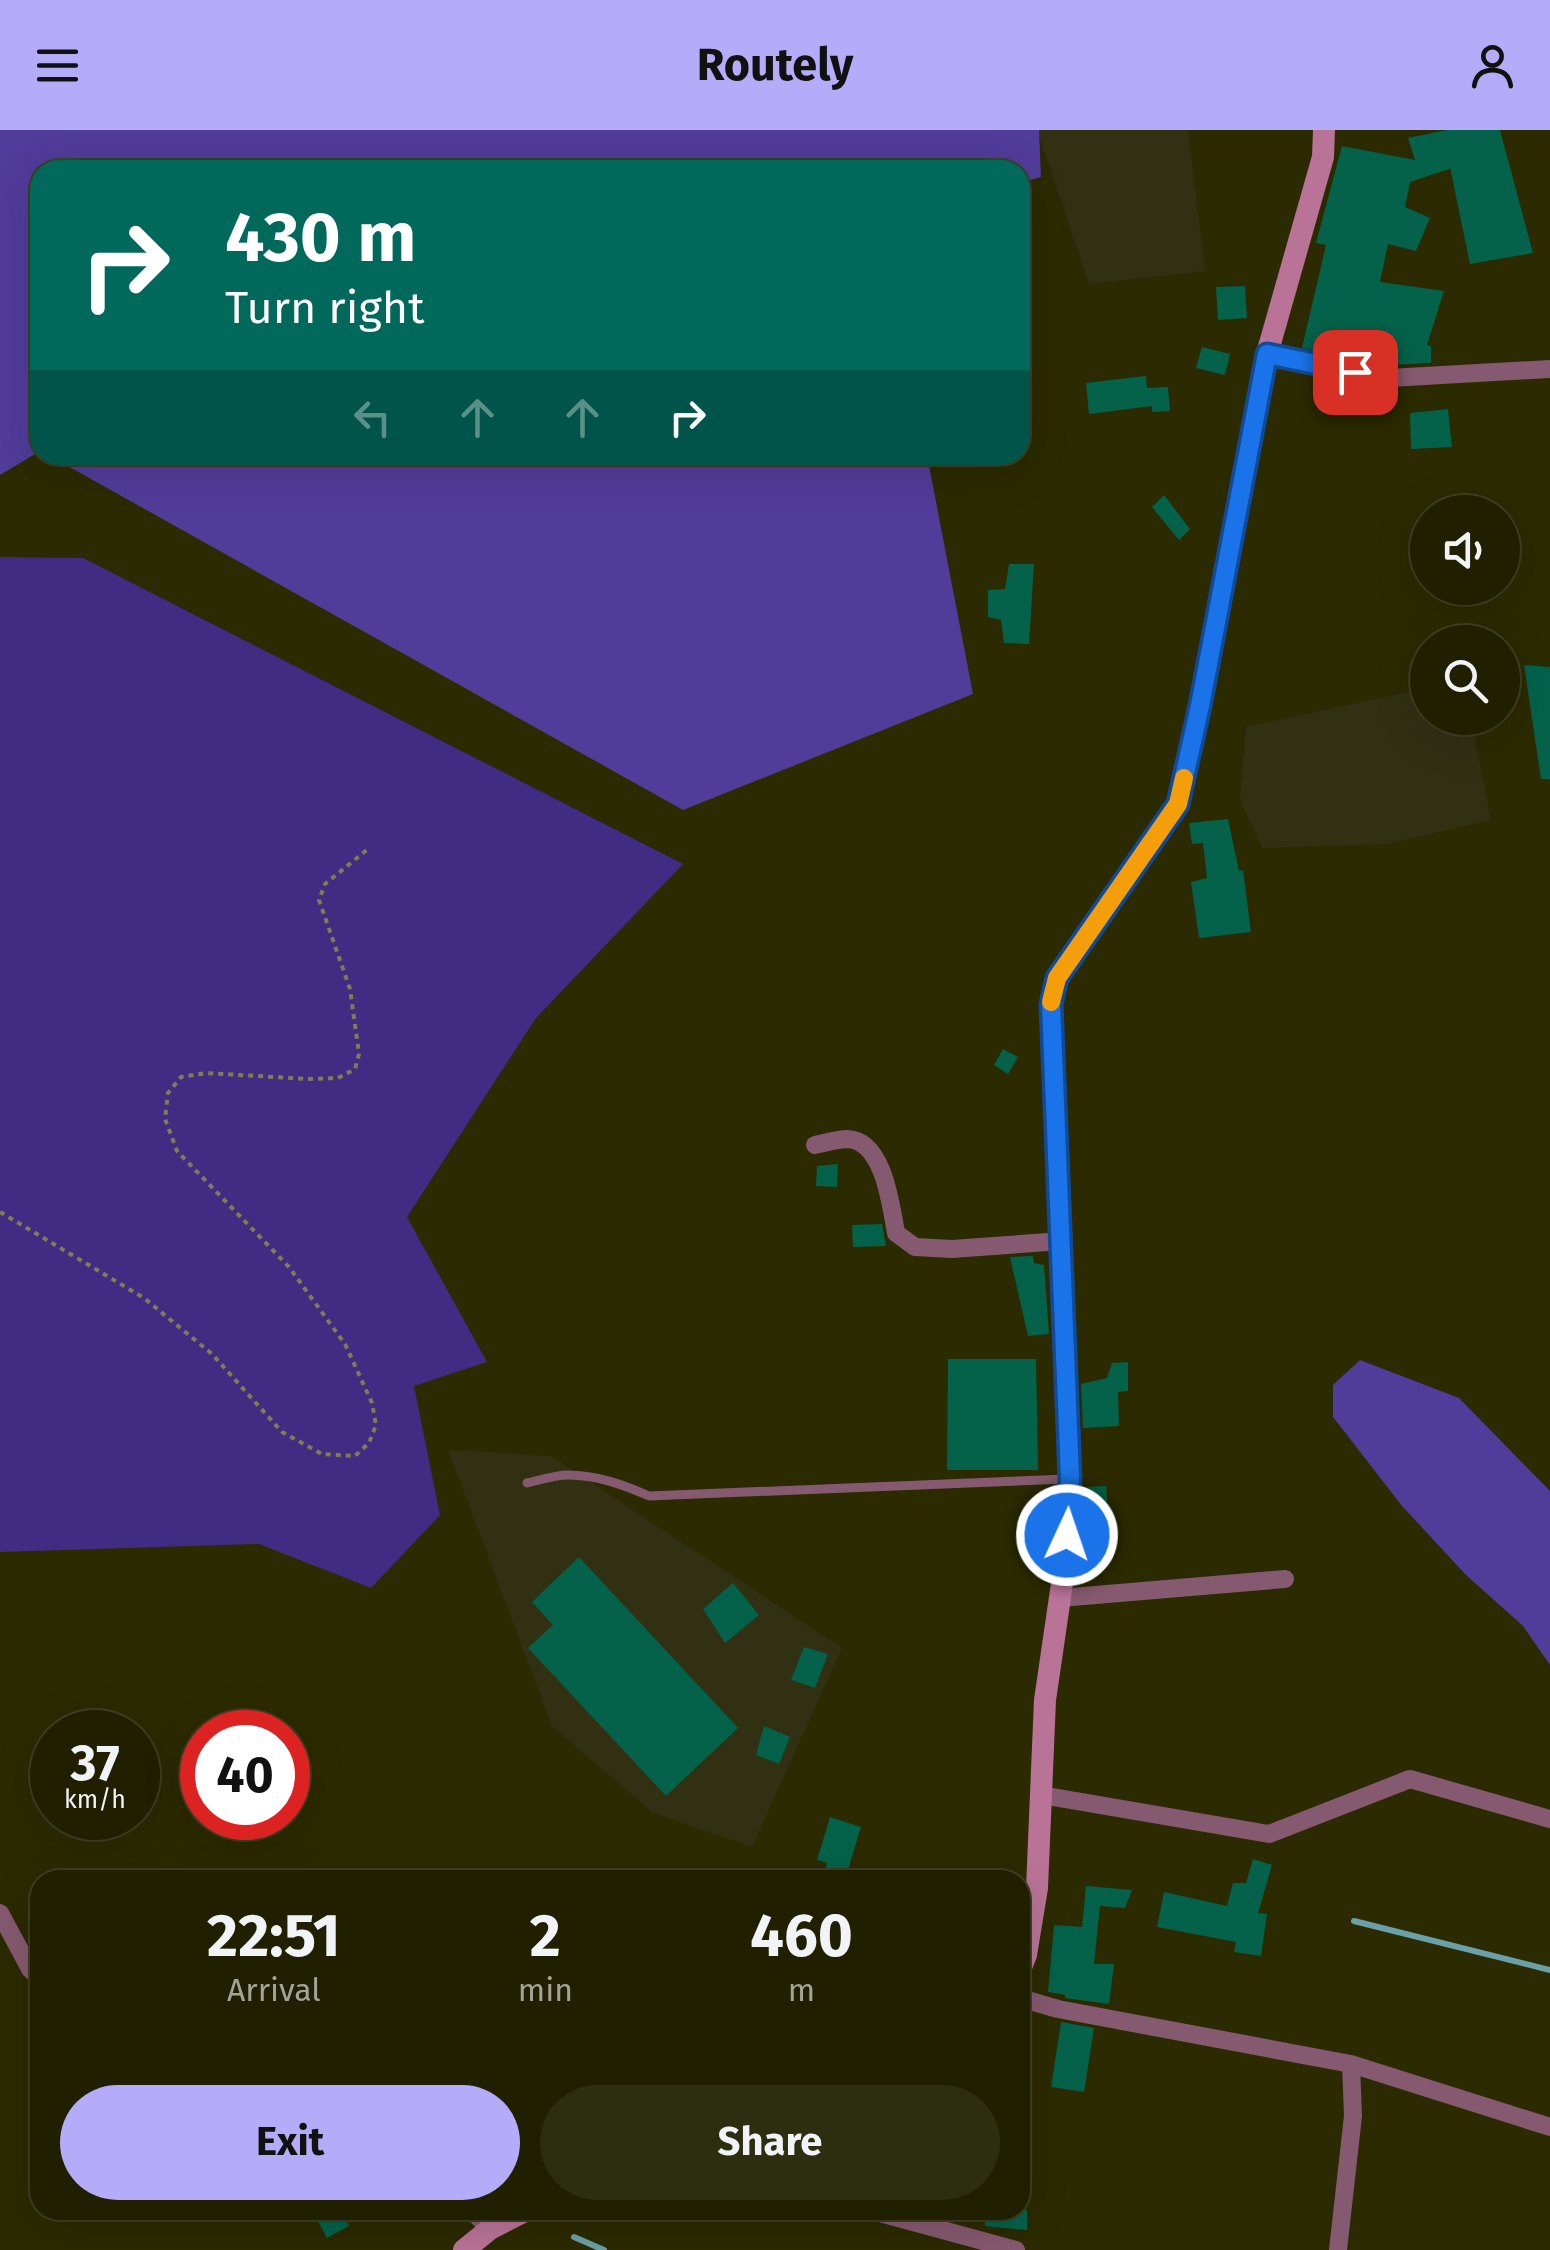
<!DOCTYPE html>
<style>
:root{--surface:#202000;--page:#2d2d0f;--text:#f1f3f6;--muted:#a2a399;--line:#3d3e22;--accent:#b4acf9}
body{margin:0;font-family:"Fira Sans",sans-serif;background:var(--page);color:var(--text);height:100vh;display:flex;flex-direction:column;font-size:38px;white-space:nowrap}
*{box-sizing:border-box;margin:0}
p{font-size:32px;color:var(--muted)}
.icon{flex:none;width:55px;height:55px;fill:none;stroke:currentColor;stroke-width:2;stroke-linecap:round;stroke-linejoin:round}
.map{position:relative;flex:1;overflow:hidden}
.side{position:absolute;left:30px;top:1740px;width:1000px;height:350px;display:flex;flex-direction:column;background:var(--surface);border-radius:30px;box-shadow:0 10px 40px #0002,0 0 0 2px var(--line)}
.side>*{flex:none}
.hud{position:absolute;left:30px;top:30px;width:1000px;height:305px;border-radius:30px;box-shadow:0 10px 40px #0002,0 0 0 2px var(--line);background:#00695c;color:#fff;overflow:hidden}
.fabs{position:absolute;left:1410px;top:365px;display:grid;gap:20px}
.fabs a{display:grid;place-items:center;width:110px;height:110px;border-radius:50%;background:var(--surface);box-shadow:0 10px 40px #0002,0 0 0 2px var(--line);font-size:50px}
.speed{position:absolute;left:30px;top:1580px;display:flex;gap:20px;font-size:50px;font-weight:700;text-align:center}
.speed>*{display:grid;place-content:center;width:130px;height:130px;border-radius:50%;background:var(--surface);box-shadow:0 10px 40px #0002,0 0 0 2px var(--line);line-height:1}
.speed small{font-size:25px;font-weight:400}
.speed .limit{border:15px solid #d22;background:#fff;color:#111}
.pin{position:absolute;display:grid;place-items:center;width:85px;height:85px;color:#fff;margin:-42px;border-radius:20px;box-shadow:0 5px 15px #0006}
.me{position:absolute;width:110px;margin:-55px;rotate:3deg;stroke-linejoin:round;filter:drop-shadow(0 0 8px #0008)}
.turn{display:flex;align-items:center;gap:35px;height:210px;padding:0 30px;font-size:45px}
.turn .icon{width:130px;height:130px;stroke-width:2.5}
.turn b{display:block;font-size:70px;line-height:85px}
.lanes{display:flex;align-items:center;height:95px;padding:0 30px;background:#0003;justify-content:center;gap:50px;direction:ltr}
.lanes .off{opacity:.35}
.eta{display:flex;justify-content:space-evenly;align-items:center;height:170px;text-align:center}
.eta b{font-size:60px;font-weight:700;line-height:70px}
.primary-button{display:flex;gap:20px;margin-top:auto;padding:20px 30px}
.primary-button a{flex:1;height:115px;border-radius:60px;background:var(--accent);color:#111;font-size:40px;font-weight:700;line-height:115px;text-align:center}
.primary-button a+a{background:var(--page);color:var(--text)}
header{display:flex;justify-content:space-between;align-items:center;height:130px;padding:0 30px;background:var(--accent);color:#111;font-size:45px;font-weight:700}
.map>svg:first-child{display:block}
.built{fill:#313013}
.green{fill:#402c82}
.forest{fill:#503c99}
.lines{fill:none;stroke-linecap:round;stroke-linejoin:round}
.stream{stroke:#6aa0a8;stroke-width:6}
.building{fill:#04624a}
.path{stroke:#7e7e54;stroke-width:4;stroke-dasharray:5 5;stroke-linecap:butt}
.lane{stroke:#85596f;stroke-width:9}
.street{stroke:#85596f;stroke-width:18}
.secondary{stroke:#b97397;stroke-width:22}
.route-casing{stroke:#114b97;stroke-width:25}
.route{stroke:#1a73e8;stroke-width:18}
.slow{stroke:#f59e0b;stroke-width:18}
</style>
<header><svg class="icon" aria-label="menu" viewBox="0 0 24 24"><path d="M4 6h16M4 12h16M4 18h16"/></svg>Routely<svg class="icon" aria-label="person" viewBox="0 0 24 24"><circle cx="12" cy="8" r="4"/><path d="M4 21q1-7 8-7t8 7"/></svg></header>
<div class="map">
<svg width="1550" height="2120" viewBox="0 0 1550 2120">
<rect width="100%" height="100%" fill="#2b2a00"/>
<path class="built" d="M1037 0H1188L1205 141 1089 154Z
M1427 558 1428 588H1471L1491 690 1387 714 1262 718 1240 670 1246 597Z
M448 1320 551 1326 842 1518 752 1717 653 1683 552 1596Z"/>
<path class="green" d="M0 427 83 428 683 734 536 888 407 1087 487 1232 414 1256 440 1385 371 1458 259 1414 0 1422Z"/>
<path class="forest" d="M0 0H1039L1041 47 1020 53V40H40V321L0 345Z
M48 325H927L973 564 683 680Z
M1360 1230 1459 1268 1550 1361V1535L1523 1496 1466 1445 1402 1376 1333 1287V1255Z"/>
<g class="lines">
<path class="stream" d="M1354 1791 1550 1840
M574 2107 604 2120"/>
</g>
<path class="building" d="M1447 0H1500L1533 123 1470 134 1450 37 1449 39 1410 52 1405 77 1430 88 1416 121 1388 114 1380 152 1444 161 1427 215 1431 216V233L1390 235 1302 218 1326 115 1316 113 1342 16 1415 30 1408 8Z
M1245 156 1247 188 1218 190 1216 157Z
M1202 217 1230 224 1225 245 1196 238Z
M1146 246 1147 258 1168 257 1170 281 1152 282V276L1089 284 1086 253Z
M1448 279 1452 317 1411 319 1410 283Z
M1164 365 1190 399 1179 410 1152 377Z
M1009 434H1034L1029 514 1004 513 1001 490 988 487V460L1005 459Z
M1524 535 1550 537V649H1541Z
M1228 689 1239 741 1243 740 1251 802 1199 808 1191 752 1207 748 1203 713 1192 714 1189 693Z
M1003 919 1018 927 1008 944 994 935Z
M838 1034 837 1057 816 1056 817 1036Z
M882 1094 886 1116 853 1117 852 1095Z
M1033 1126 1034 1133 1044 1135 1049 1204 1028 1206 1010 1127Z
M948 1229H1036L1038 1340H947Z
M1128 1232V1261L1118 1262 1119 1296 1083 1298 1081 1254 1107 1248 1112 1233Z
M1106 1356 1109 1399 1085 1400V1357Z
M579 1427 738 1598 666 1666 528 1518 553 1495 532 1472Z
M733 1453 759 1485 725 1513 703 1479Z
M804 1517 828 1524 815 1558 791 1550Z
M764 1596 790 1607 779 1634 756 1625Z
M830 1687 861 1697 845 1750H823L827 1733 817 1730Z
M1253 1729 1272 1735 1258 1783 1267 1784 1261 1826 1234 1822 1236 1812 1157 1797 1164 1762 1227 1776 1233 1753H1246Z
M1086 1756 1132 1760 1125 1778 1100 1776 1094 1834H1114L1109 1874 1065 1868V1865L1048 1862 1054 1795 1082 1797Z
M1061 1892 1094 1898 1084 1962 1051 1957Z
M312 2080H341L349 2096 327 2108Z
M985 2080H1027V2100L985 2096Z"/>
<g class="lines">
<path class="path" d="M0 1082 144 1168 212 1224 282 1302 322 1324 355 1326 369 1313 376 1295 372 1273 345 1214 289 1137 177 1021 165 989 168 963 181 947 206 943 308 949 338 948 355 939 359 924 350 859 319 770 325 754 368 719"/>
<path class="lane" d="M527 1353C540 1350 555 1345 568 1345 597 1345 624 1355 649 1366L1068 1349"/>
<path class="street" d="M1267 224 1389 248 1550 239
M815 1015C825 1013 838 1009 847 1009 884 1010 891 1076 896 1103L915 1117 952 1119 1061 1111
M1060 1468 1285 1449
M1041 1665 1269 1704 1410 1649 1550 1689
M0 1783 30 1839 40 1848
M1020 1868 1058 1879 1351 1934 1550 1997
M471 2080 490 2099
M869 2080 1016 2120
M1338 2120 1353 1986 1351 1934"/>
<path class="secondary" d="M1020 1840 1026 1825 1037 1758 1045 1570 1065 1433 1070 1349 1051 873 1057 848 1178 674 1201 576 1267 224 1323 27 1324 0
M464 2120 490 2099 527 2080"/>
</g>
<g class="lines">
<g class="route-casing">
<path id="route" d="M1067 1405 1070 1348 1051 874 1057 848 1178 674 1200 576 1267 224 1355 242"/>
</g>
<use href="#route" class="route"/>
<path class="slow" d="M1051 872 1057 848 1178 674 1184 648"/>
</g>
</svg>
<div class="fabs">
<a><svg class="icon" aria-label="sound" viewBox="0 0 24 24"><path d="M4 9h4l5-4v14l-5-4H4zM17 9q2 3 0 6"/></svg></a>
<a><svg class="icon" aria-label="search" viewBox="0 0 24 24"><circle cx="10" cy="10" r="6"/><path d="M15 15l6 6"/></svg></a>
</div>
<div class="speed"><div>37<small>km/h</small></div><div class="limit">40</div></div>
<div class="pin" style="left:1355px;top:242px;background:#d93025"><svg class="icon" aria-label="arrive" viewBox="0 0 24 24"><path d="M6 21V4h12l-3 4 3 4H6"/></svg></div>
<svg class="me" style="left:1067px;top:1405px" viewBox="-20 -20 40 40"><circle r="17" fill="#1a73e8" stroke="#fff" stroke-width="3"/><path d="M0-11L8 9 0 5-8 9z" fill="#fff"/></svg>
<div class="hud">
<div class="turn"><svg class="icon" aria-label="right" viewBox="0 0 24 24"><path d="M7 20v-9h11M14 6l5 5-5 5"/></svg><div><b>430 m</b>Turn right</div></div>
<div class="lanes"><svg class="icon off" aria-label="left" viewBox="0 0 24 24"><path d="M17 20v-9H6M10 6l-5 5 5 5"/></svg><svg class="icon off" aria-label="ahead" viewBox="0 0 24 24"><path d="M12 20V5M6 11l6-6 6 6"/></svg><svg class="icon off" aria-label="ahead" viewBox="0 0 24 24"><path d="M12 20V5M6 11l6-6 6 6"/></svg><svg class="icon" aria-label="right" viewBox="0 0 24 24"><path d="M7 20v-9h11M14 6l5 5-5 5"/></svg></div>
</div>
<section class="side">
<div class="eta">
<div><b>22:51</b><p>Arrival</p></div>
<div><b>2</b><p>min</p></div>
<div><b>460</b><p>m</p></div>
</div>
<div class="primary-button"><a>Exit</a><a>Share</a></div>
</section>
</div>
